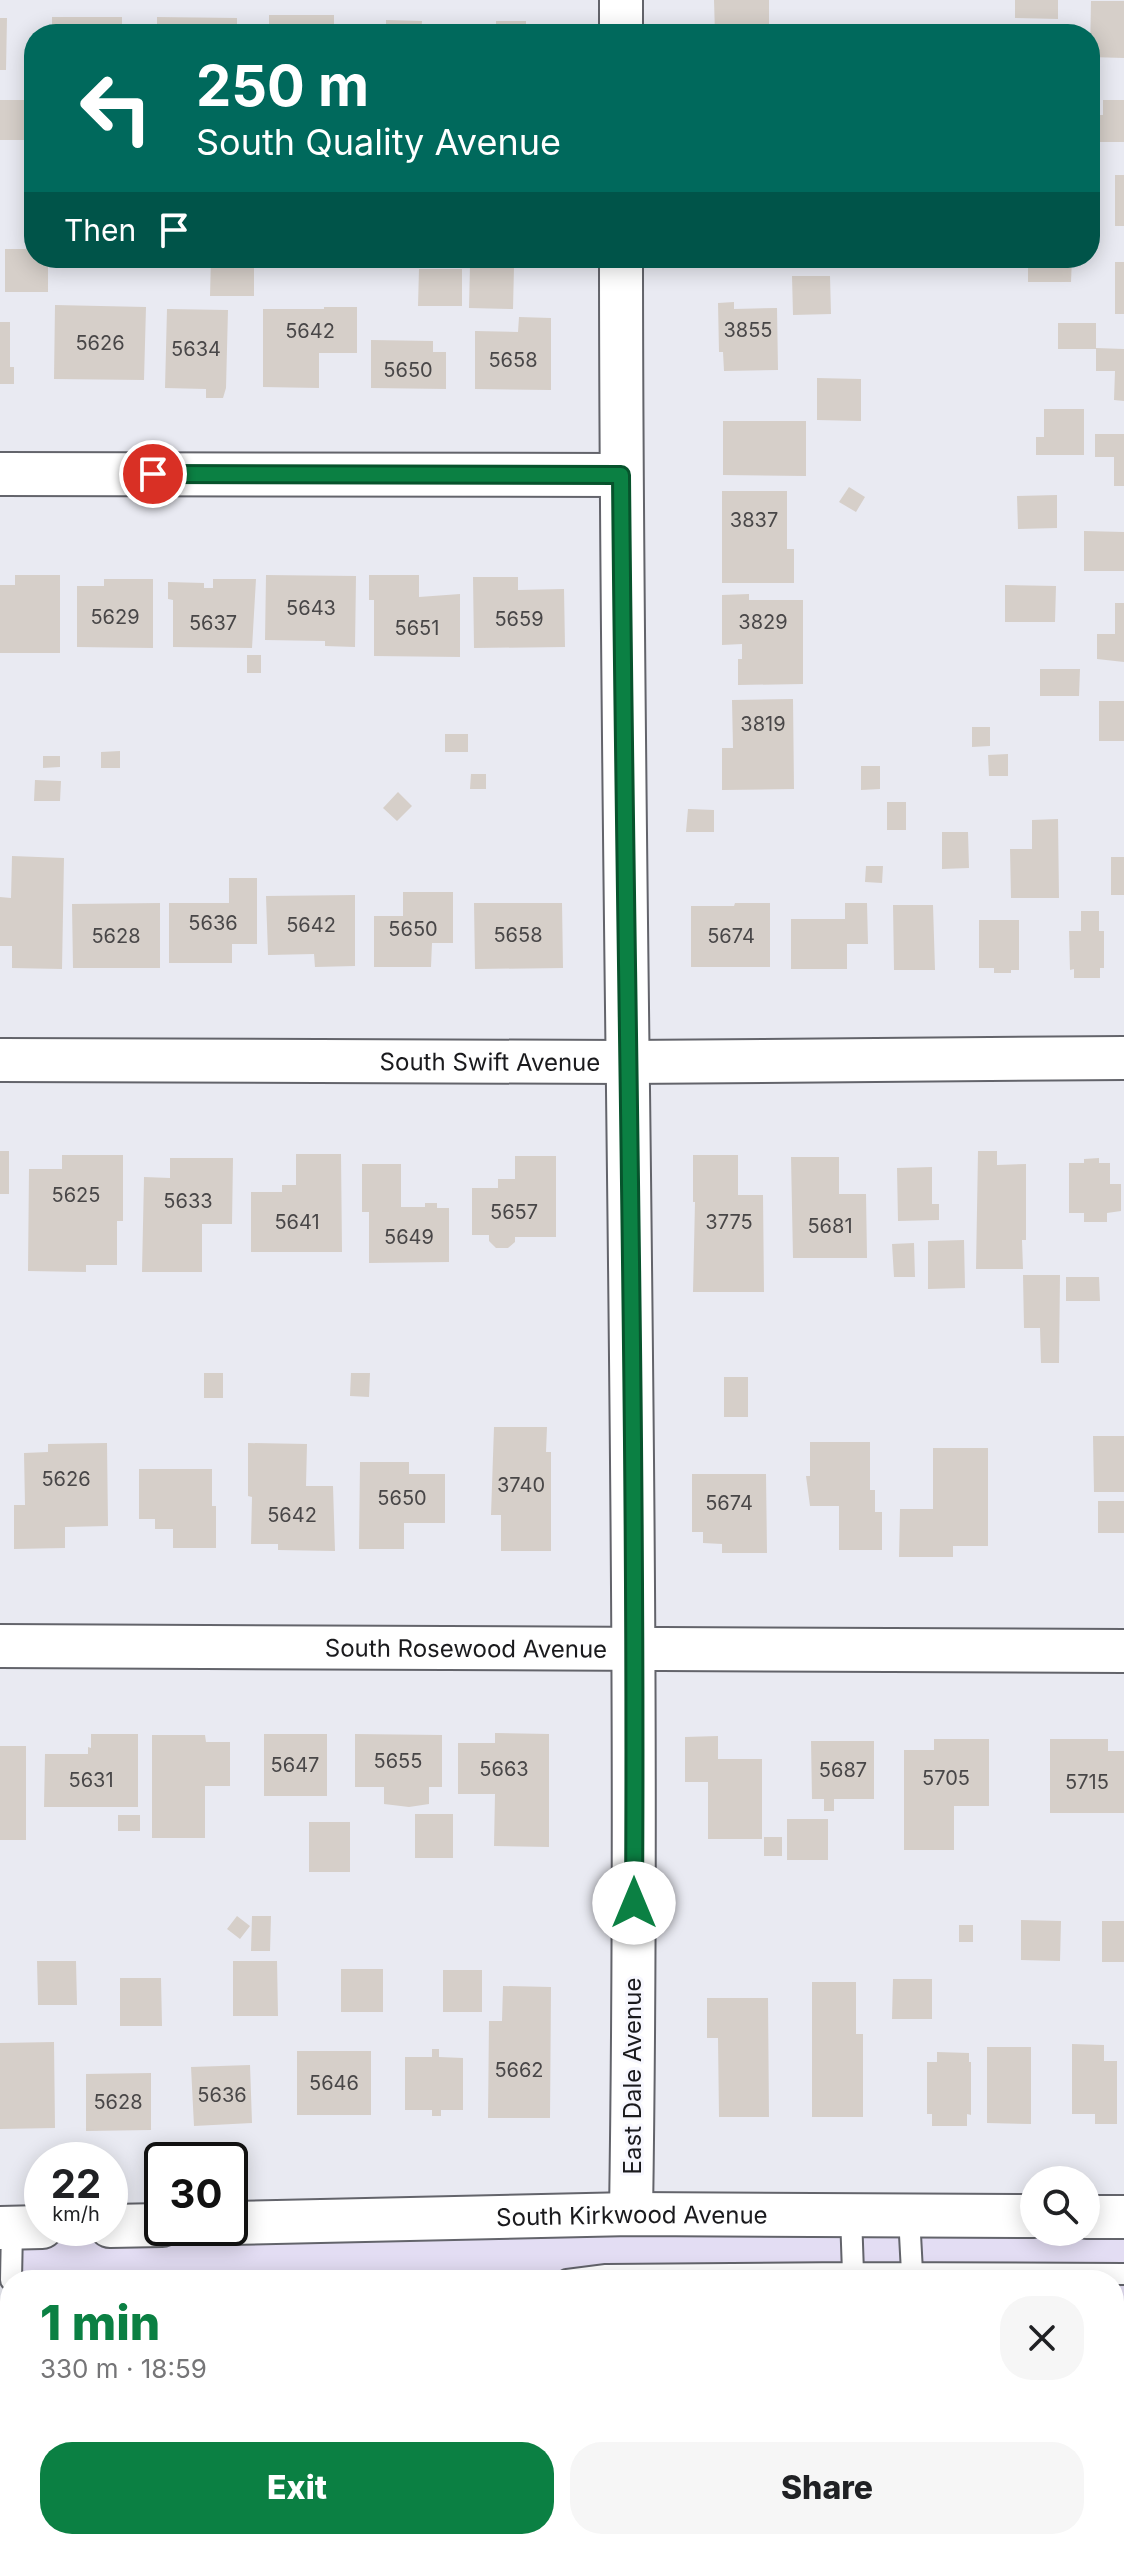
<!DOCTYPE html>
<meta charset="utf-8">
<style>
:root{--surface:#fff;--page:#f6f6f6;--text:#202124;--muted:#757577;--accent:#0b8043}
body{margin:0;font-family:Inter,sans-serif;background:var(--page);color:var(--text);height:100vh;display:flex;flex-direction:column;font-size:30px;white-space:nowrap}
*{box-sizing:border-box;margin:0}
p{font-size:26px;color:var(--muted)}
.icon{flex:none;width:44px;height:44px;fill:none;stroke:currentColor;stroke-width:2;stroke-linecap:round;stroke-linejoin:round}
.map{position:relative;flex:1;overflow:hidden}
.details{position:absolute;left:0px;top:2270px;width:1124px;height:280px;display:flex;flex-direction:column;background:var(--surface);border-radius:32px 32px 0 0;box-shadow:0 4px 20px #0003}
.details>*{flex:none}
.guide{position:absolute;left:24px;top:24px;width:1076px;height:244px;border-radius:32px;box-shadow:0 4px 20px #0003;background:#00695c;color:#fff;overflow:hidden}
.buttons{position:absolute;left:1020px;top:2166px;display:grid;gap:16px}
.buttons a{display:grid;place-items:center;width:80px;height:80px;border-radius:50%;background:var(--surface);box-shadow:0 4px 20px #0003;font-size:40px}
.speed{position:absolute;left:24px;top:2142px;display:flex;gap:16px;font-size:40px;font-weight:700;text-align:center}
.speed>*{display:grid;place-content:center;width:104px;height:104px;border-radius:50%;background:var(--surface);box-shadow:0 4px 20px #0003;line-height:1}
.speed small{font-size:20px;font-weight:400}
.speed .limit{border:4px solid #111;border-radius:12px;background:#fff;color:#111}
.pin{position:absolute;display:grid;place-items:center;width:68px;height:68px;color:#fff;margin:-34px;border:4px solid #fff;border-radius:50%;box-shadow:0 2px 8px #0007}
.me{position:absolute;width:88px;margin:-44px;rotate:0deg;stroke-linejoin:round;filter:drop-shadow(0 0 6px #0008)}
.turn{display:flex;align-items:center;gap:28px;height:168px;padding:0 40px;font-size:36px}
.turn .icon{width:104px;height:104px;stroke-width:2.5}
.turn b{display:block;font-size:56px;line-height:68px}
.then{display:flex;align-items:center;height:76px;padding:0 40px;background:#0003;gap:16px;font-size:30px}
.round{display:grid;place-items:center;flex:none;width:84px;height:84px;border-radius:32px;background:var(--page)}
.overview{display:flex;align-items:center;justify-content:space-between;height:136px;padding:0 40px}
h1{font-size:48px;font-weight:800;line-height:60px;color:var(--accent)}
.primary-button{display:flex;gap:16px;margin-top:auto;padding:16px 40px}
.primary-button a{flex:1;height:92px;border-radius:32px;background:var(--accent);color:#fff;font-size:32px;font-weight:800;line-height:92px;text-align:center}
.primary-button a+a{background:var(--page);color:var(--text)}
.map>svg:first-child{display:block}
.commercial{fill:#e3ddf3}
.building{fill:#d6cfc9}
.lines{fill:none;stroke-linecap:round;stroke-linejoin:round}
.service-casing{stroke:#63646b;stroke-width:24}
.minor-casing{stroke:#63646b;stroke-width:46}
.service{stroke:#fff;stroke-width:20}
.minor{stroke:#fff;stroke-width:42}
.route-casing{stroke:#07532c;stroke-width:20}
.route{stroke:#0b8043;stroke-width:14}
.labels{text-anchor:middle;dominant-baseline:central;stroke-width:6;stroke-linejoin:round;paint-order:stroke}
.number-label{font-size:20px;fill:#494748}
.street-label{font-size:24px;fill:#1a1a1d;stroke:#f7f7fe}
</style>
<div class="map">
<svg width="1124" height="2550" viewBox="0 0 1124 2550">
<rect width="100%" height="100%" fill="#e9eaf2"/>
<path class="commercial" d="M1124 2217V2550H8L10 2540H1114V2280H11L12 2228 1086 2232Z"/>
<path class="building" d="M714 0H769V34H715Z
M1015 0H1058V19L1015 18Z
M1091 1H1124V58L1090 57Z
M269 15H334V34H269Z
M52 17H122V34H52Z
M157 17 237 18V34H157Z
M0 18H7L6 70H0Z
M386 20 422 21 421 34H368L369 24H386Z
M496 21H526V34H496Z
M0 100H34V140H0Z
M1103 100H1124V142H1090V115H1103Z
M1115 175H1124V226H1115Z
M5 249H34V258H48V292H5Z
M211 258H254V296H210Z
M723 258H786V268L722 266Z
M1028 258H1072L1071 282H1028Z
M1115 262H1124V314H1115Z
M470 265 514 267 513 309 469 308Z
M419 269H462V306H418Z
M792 276H830L831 314 793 315Z
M734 302V309L777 308 778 370 724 371 723 352H719L718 303Z
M55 305 146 307 144 380 54 379Z
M324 307H357V353H319V388L263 387V309H324Z
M167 309 228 310 226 388 223 398H206V389L165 388Z
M519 317 551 318V390L475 389V331L518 332Z
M0 322H10V367H14V384H0Z
M1058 323H1096V348L1124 349V401L1114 400 1115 371H1096V349H1058Z
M371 340 433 341V352H446V389L371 388Z
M817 378 861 379V421L817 420Z
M1044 409H1084V455H1036V437H1044Z
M723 421H806V476L723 475Z
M1095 434H1124V486H1114V457H1095Z
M849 487 865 497 856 512 839 502Z
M722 491H787V549H794V583H722Z
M1057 495V528L1018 529 1017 496Z
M1084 531 1124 532V571H1084Z
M15 575H60V653H0V585H15Z
M266 575 356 576 355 647 325 646V641L265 640Z
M369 575H419V597L460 594V657L374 656V600H369Z
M473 577H518V590L564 589 565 647 474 648Z
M104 579H153V648L77 647V586H104Z
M213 579H256L252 648 173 647V600L168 599V582L204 583V588H213Z
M1005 585 1056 586 1055 622H1005Z
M749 594V600H803V684L738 685V659H742V644L722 645V595Z
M1115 603H1124V662L1097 659V634H1115Z
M247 655H261V673H247Z
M1040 669H1080L1079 696H1040Z
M793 699 794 789 722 790V748H733L732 700Z
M1099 701H1124V741H1099Z
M972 727H990V746L972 747Z
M445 734H468V752H445Z
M120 751V768H101V752Z
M1008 754V776H989L988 755Z
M43 756H60V767L43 768Z
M861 766H880V789L861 790Z
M471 774H486V789H470Z
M35 780 61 781 60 801H34Z
M398 792 412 806 397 821 383 808Z
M887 802H906V830H887Z
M688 809 714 810V832H686Z
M1058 819 1059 898H1011L1010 849H1032V820Z
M942 832H968L969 868 942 869Z
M12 856 64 858 62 969 12 968V946H0V897L11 898Z
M1111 857H1124V895H1111Z
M866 866H883L882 883 865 882Z
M229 878H257V944H232V963H169V903H229Z
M403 892H453V943H432L431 967H374V916H403Z
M355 895V966L315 967 314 954 268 955 266 896Z
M160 903V968H73L72 904Z
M474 903H562L563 968 475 969Z
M735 903H770V967H691V906H734Z
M845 903H867L868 944H847V969H791V919H845Z
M893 905H933L935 970H894Z
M1081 911H1099V931H1104V968H1100V978H1074V969L1070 970 1069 931H1081Z
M979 920H1019V970H1011V973H994V968H979Z
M0 1151H9V1194H0Z
M978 1151H997V1165L1026 1164V1240H1022L1023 1269H976Z
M296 1154H341L342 1252H251V1192H282V1185H296Z
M62 1155H123V1221H117V1265H86V1272L28 1271 29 1169H62Z
M693 1155H738V1195H763L764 1292H693L695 1202H693Z
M515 1156H556V1237H515V1242L508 1248H496L489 1241V1235H472V1188H498V1179H515Z
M791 1157H839V1194H866L867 1258H793Z
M170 1158H233L232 1224H202V1272H142L144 1177 170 1178Z
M1099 1158V1163H1110V1184H1121V1211L1107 1213V1222H1084V1213H1069V1163H1084V1159Z
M362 1164H401V1207H425V1203H437V1208H449V1262L369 1263V1212H362Z
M932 1167V1204H939V1220L898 1221 897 1168Z
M964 1240 965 1288 928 1289V1241Z
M914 1243 915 1277H894L892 1244Z
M1023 1275H1060L1059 1363H1041L1040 1328H1024Z
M1066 1277H1099L1100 1301H1066Z
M204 1373H223V1398H204Z
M351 1373H370L369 1397 350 1396Z
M724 1377H748V1417H724Z
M494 1427H547L546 1452H551V1551H501V1515H491Z
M1093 1436H1124V1492H1094Z
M810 1442H870V1490H875V1512H882V1550H839V1506H810L806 1476H810Z
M107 1443 108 1526 65 1527V1548L14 1549V1505H25L24 1453 48 1452V1444Z
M248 1443 307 1444 306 1486H333L335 1551 278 1550V1544H251L252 1497 248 1496Z
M933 1448H988V1546H953V1557H899L900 1509H933Z
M360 1462H409V1474H445V1523H404V1549H359Z
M139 1469H212V1506H216V1548H173V1529H155V1519H139Z
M692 1474H766L767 1553H722V1544L703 1543V1532H692Z
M1098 1501H1124V1533H1098Z
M495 1733 549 1734V1847L494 1846 495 1794H458V1743H495Z
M91 1734H138V1807H44L45 1754H88V1747L91 1748Z
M264 1734H327V1796H264Z
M355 1734 442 1735V1787H429V1804L409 1807 384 1804V1787H355Z
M152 1735H205L206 1742H230V1786H205V1838H152Z
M718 1736V1759H762V1839H708V1782H685V1737Z
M934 1739H989V1806H954V1850H904V1750H934Z
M1050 1739H1108V1751H1124V1813H1050Z
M811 1741H874V1799H834V1811H824V1799H812Z
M0 1746H26V1840H0Z
M415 1814H453V1858H415Z
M118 1815H140V1831H118Z
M787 1819H828V1860H787Z
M309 1822H350V1872H309Z
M764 1837H782V1856H764Z
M237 1916 250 1926 240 1939 227 1929Z
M252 1916H271L270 1951H251Z
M1021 1920 1061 1921 1060 1961 1021 1960Z
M1102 1921H1124V1962H1102Z
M959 1925H973V1942H959Z
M37 1961H76L77 2005H38Z
M233 1961H277L278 2016H233Z
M341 1969H383V2012H341Z
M443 1970H482V2012H443Z
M120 1978H161L162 2026H120Z
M893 1979H932V2019H892Z
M812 1982H856V2034H863V2117H812Z
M503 1986 551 1987 550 2118H488L489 2021H502Z
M707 1998H768L769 2117H719L718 2038H707Z
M54 2042 55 2128 0 2129V2043Z
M1072 2044 1104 2045V2061H1117V2124H1095V2114H1072Z
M987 2047H1031V2124L987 2123Z
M432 2049H439V2057L463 2058V2110H441V2116H432V2110H405V2057H432Z
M297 2051H371V2115H297Z
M937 2052 969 2053V2062H971V2115L967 2114V2126H932V2114H927V2062H937Z
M250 2065 252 2123 194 2126 191 2067Z
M151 2073V2130L86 2131V2074Z
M1114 2343H1124V2550H248V2540H1114Z"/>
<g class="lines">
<g class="service-casing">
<path id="service" d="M851 2215 853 2273 1124 2274
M909 2216 912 2272
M11 2280 12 2228
M567 2280 606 2275 853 2273
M8 2550 10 2379"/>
</g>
<g class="minor-casing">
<g id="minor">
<path d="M621 0V34"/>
<path d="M621 258C621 910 641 1562 631 2214"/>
<path d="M0 474 621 475"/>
<path id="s1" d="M0 1060 626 1062 1124 1058"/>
<path id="s2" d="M0 1646 1124 1651"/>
<path d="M1086 2217H1124"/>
<path id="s3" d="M230 2223 631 2214 1034 2216"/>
<path d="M110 2226 162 2225"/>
<path d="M0 2228 42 2227"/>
</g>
</g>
<use href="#service" class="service"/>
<use href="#minor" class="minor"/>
</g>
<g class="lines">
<g class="route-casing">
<path id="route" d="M153 474 621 475C625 951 637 1427 634 1903"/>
</g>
<use href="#route" class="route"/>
</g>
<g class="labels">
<g class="number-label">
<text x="748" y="330">3855</text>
<text x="310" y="331">5642</text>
<text x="100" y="343">5626</text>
<text x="196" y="349">5634</text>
<text x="513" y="360">5658</text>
<text x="408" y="370">5650</text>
<text x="754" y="520">3837</text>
<text x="311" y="608">5643</text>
<text x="115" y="617">5629</text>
<text x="519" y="619">5659</text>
<text x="763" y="622">3829</text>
<text x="213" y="623">5637</text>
<text x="417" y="628">5651</text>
<text x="763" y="724">3819</text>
<text x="213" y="923">5636</text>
<text x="311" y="925">5642</text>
<text x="413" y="929">5650</text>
<text x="518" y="935">5658</text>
<text x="116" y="936">5628</text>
<text x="731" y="936">5674</text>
<text x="76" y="1195">5625</text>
<text x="188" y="1201">5633</text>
<text x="514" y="1212">5657</text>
<text x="297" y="1222">5641</text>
<text x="729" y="1222">3775</text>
<text x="830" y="1226">5681</text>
<text x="409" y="1237">5649</text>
<text x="66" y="1479">5626</text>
<text x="521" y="1485">3740</text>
<text x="402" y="1498">5650</text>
<text x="729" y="1503">5674</text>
<text x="292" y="1515">5642</text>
<text x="398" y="1761">5655</text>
<text x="295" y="1765">5647</text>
<text x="504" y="1769">5663</text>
<text x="843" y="1770">5687</text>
<text x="946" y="1778">5705</text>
<text x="91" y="1780">5631</text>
<text x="1087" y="1782">5715</text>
<text x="519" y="2070">5662</text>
<text x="334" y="2083">5646</text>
<text x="222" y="2095">5636</text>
<text x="118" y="2102">5628</text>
</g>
<g class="street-label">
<text stroke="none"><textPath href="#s1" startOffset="490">South Swift Avenue</textPath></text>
<text stroke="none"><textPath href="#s2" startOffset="466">South Rosewood Avenue</textPath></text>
<text transform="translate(632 2076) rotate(-90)">East Dale Avenue</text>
<text stroke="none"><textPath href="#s3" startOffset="402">South Kirkwood Avenue</textPath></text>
</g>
</g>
</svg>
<div class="buttons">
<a><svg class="icon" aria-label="search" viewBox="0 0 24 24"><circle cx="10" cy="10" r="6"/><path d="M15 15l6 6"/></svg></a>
</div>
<div class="speed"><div>22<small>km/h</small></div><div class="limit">30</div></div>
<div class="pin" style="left:153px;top:474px;background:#d93025"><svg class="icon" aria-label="arrive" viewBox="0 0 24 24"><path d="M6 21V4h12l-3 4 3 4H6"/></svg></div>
<svg class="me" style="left:634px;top:1903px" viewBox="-20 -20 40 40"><circle r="19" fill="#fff"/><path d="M0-13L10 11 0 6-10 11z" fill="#0b8043"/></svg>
<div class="guide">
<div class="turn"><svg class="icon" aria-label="left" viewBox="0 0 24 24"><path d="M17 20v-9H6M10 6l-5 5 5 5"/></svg><div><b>250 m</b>South Quality Avenue</div></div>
<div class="then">Then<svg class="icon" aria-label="arrive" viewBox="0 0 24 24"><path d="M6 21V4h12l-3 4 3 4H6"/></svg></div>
</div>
<section class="details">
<div class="overview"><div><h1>1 min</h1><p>330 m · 18:59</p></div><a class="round"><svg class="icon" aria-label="close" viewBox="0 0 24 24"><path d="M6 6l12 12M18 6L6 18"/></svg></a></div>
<div class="primary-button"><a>Exit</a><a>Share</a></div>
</section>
</div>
